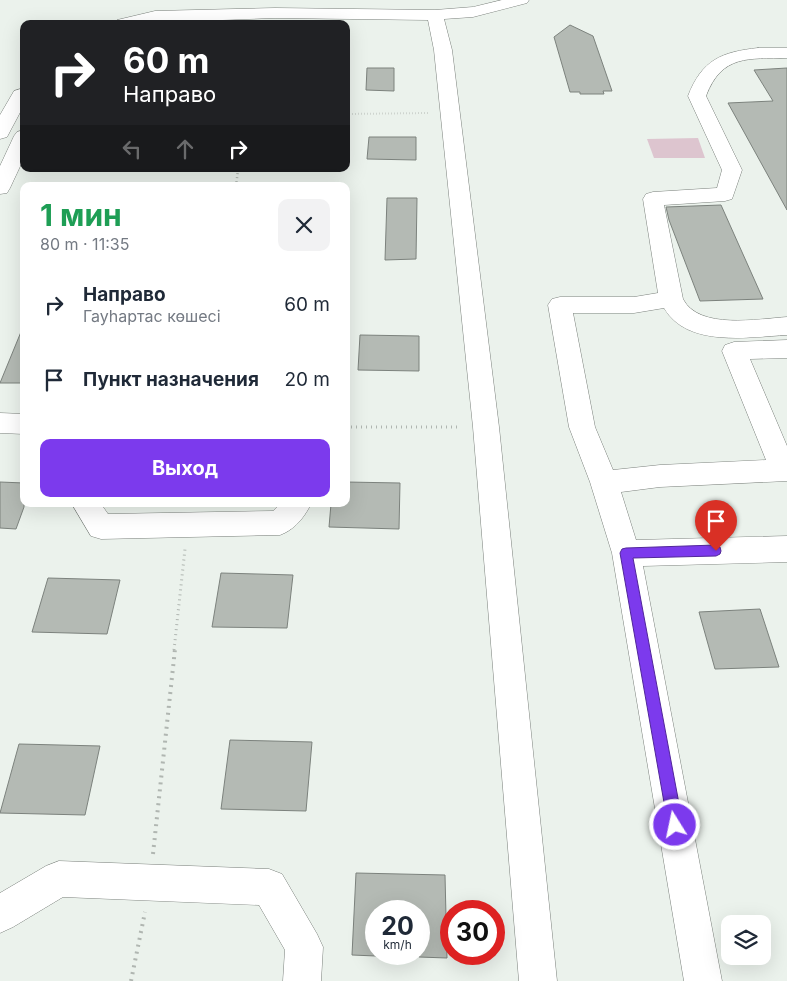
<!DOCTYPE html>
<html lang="ru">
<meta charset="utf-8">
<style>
:root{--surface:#fff;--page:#f2f2f3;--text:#1f2937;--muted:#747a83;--accent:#7c3aed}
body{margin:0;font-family:Inter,sans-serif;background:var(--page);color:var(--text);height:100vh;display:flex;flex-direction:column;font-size:19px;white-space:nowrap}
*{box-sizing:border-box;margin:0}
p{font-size:16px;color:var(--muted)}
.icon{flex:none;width:28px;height:28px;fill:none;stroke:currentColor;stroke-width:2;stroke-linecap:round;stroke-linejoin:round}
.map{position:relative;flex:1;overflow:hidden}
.sheet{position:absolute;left:20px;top:182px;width:330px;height:325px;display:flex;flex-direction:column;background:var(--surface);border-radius:10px;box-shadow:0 5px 20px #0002}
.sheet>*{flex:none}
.hud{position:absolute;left:20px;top:20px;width:330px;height:152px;border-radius:10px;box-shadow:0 5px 20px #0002;background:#202124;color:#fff;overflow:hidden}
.tools{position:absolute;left:721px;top:915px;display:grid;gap:10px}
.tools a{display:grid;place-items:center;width:50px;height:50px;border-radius:10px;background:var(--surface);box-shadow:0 5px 20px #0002;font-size:25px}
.speed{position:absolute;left:365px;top:900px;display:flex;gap:10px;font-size:25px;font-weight:700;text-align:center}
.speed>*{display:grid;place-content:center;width:65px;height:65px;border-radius:50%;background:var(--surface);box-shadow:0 5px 20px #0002;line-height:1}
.speed small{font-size:12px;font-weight:400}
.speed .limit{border:8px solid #d22;background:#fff;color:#111}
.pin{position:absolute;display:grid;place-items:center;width:42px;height:42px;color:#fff;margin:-51px -21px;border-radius:50% 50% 50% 0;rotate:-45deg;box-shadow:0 0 5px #0007}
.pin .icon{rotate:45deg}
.me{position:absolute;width:55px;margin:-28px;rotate:350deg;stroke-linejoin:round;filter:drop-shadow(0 0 4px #0008)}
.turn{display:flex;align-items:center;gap:18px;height:105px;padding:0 20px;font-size:22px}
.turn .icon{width:65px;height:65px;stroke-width:2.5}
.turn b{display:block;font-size:35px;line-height:42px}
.lanes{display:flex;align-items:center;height:48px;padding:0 20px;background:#0003;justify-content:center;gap:25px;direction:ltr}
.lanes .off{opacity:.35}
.round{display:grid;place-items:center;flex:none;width:52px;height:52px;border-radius:10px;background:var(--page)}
.summary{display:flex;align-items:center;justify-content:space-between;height:85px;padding:0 20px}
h1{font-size:30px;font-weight:700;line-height:38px;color:#1e9e55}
.cta{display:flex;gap:10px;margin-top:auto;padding:10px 20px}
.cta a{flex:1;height:58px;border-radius:10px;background:var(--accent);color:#fff;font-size:20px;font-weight:700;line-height:58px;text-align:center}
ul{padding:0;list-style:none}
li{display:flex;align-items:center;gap:15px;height:75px;padding:0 20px}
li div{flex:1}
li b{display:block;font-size:19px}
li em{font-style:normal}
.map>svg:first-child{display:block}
.green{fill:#ddc5cf}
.building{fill:#b4bab4;stroke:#7c827d}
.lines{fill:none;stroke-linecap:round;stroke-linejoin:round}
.minor-casing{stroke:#7b817c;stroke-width:1}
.path-far3{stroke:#b0b6b1;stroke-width:2;stroke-dasharray:0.5 2.5;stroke-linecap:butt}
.path-far2{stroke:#b0b6b1;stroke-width:2.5;stroke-dasharray:1 3;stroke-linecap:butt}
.path-far1{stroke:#b0b6b1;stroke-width:3;stroke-dasharray:1 4;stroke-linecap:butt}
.path{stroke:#b0b6b1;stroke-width:4;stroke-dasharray:2 5;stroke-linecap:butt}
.minor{fill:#fff;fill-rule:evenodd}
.route{fill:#7c3aed;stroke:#51269a}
</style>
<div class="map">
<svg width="787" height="981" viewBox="0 0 787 981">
<rect width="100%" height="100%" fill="#ebf2ec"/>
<path class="green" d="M698 138 705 158H654L647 139Z"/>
<path class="building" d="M570 25 593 36 612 91H603L604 94H580V92H570L554 37Z
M367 68H394V91L366 90Z
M787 68V210L728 103 773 101 754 70Z
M369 137H416V160L367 159Z
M387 198H417L416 259 385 260Z
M721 205 763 299 700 301 669 220 666 207Z
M23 327 24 383H0Z
M360 335 419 336V371L358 370Z
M0 482 24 483V507L16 529 0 528Z
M346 482 400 483 399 529 329 527 331 504H346Z
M221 573 293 575 287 628 212 627Z
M48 578 120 580 107 634 32 632Z
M760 609 779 667 715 669 699 612Z
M230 740 312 742 306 811 221 809Z
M19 744 100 746 85 815 0 813Z
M356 873 445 875 447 958 419 957V911H376V956L352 955Z"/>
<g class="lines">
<g class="minor-casing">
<path id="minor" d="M502 0H529L527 3 473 17 444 19 452 50 499 427 557 981H519L473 427 434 50 428 20 275 18 115 24 117 20 155 11 275 8 435 10 473 7Z
M758 48H787V58C749 59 722 54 706 96L742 170 732 199 725 201 664 205 683 299C699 330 758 319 787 317V335C749 337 687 348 664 308L634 313H573L595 427 613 470 660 465 766 460 722 351 725 345 734 342 787 340V358L750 359 787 446V481L660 487 621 492 636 540 787 536V562L643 566 722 981H684L612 553 590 482 569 427 548 305 552 299 560 297H634L658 293 643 199 646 194 653 192 717 188 722 170 688 96C702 60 721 52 758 48Z
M24 88V105L7 137 0 139V115L14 91Z
M24 130V158L10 188 7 193 0 194V166L14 136 17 132Z
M0 413 24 414V434L0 433Z
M72 504H101L108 514 273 511 280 504H311C304 518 294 530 280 535L101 539 91 536Z
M59 861 269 869 282 874 317 934 323 947 321 981H283L285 950 259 905 63 897 13 927 0 933V893L46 866Z"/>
</g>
<path class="path-far3" d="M346 114 428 113
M238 171V169"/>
<path class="path-far2" d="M236 186 238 170"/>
<path class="path-far1" d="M346 427H461
M174 650 185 549"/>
<path class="path" d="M153 854 175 649
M131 981 145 912"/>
<use href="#minor" class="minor"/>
</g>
<path class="route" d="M716 545 720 547 721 551 720 554 716 556 633 558 683 825 680 831 675 833 670 831 668 825 620 553 622 549 626 548Z"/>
</svg>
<div class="tools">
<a><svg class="icon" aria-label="layers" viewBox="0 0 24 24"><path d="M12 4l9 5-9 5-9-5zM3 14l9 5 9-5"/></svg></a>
</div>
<div class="speed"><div>20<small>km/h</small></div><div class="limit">30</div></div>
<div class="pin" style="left:716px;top:551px;background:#d93025"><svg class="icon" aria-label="arrive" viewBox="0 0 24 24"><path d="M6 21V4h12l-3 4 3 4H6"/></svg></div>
<svg class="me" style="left:675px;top:825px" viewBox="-20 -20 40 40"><circle r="17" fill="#7c3aed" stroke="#fff" stroke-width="3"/><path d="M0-11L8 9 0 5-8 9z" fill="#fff"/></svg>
<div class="hud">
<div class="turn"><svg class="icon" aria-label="right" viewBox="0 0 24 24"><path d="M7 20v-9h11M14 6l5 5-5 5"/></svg><div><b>60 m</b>Направо</div></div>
<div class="lanes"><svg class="icon off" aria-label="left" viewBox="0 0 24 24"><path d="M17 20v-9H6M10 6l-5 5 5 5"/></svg><svg class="icon off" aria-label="ahead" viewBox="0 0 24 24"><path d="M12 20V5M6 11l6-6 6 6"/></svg><svg class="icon" aria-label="right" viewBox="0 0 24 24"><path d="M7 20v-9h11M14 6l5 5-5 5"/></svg></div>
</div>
<section class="sheet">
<div class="summary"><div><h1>1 мин</h1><p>80 m · 11:35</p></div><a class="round"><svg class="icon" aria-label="close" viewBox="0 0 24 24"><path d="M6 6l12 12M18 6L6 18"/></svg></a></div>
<ul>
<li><svg class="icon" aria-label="right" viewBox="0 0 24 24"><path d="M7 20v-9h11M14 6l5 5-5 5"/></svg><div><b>Направо</b><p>Гауhартас көшесі</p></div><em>60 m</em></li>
<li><svg class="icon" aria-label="arrive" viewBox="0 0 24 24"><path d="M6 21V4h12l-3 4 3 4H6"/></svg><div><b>Пункт назначения</b></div><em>20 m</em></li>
</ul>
<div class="cta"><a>Выход</a></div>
</section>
</div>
